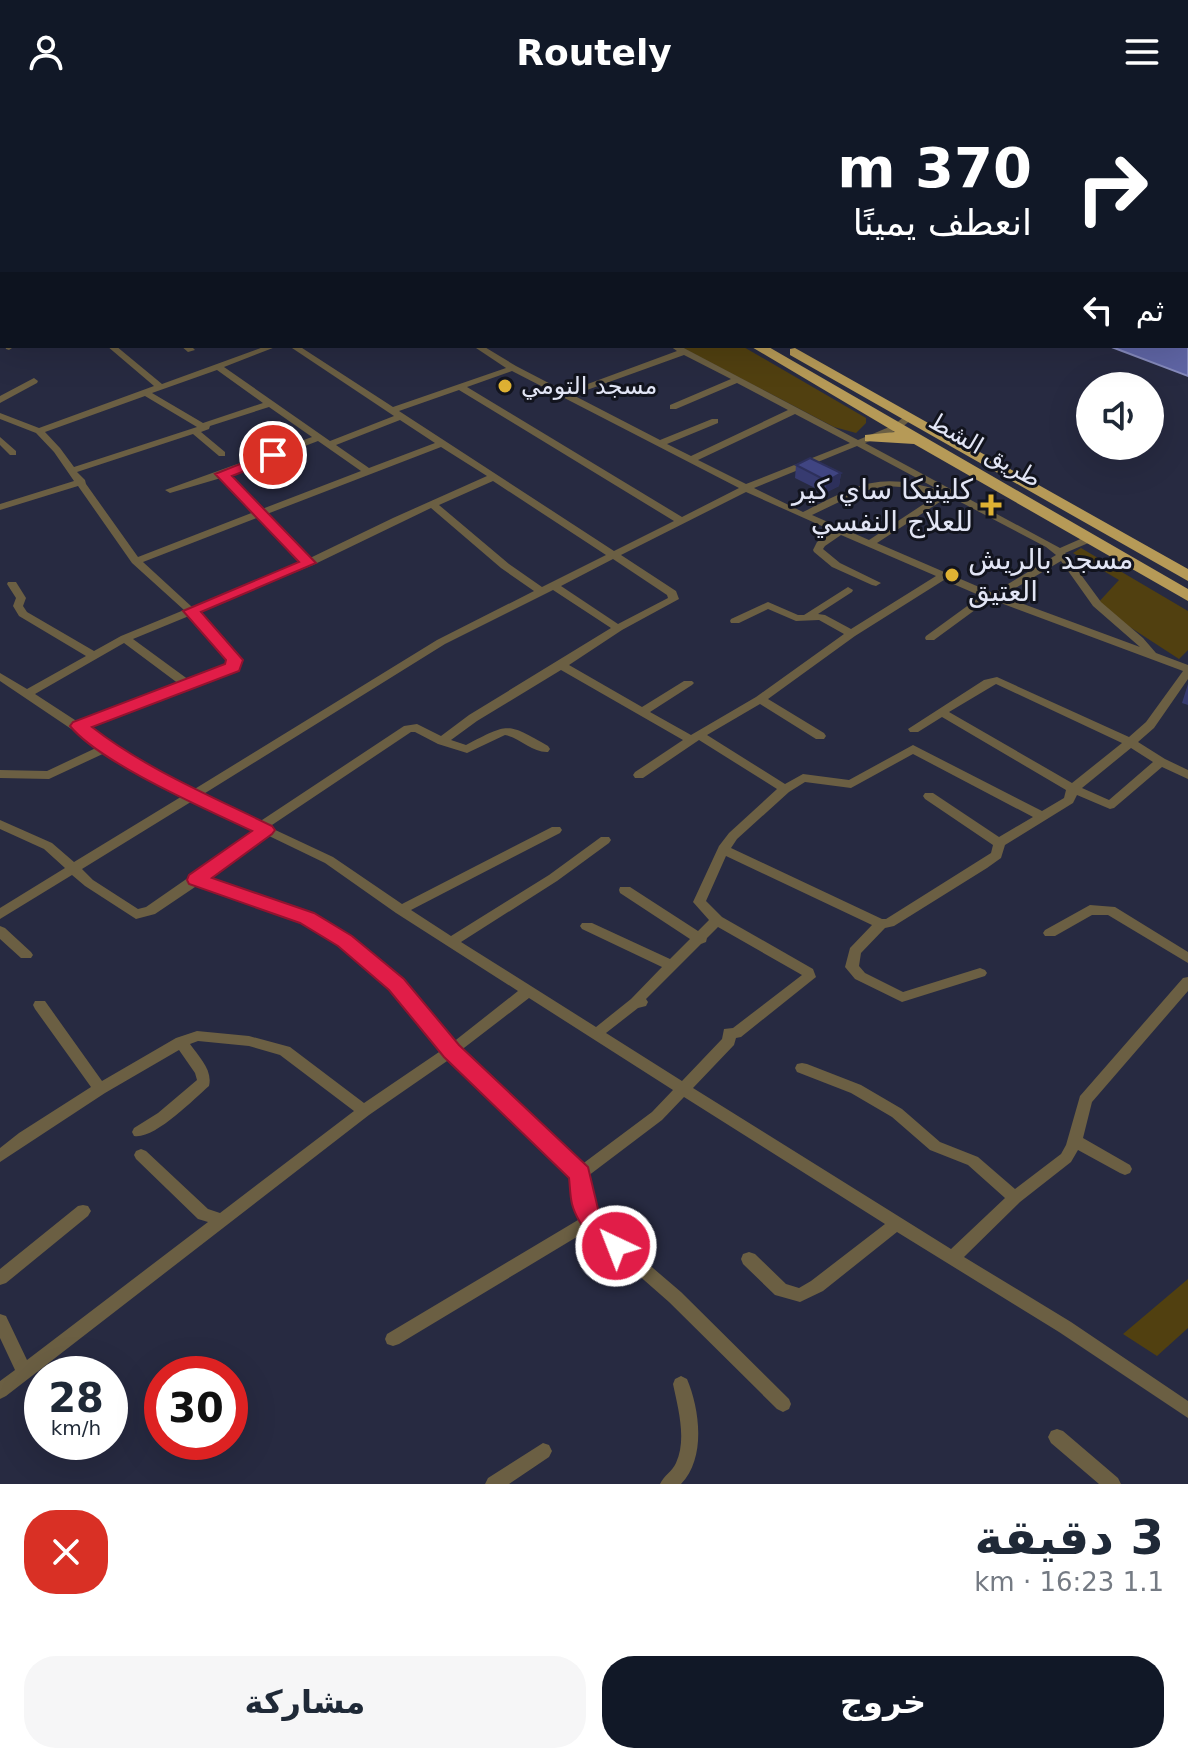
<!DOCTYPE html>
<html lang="ar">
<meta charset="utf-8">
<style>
:root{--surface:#fff;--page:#f6f6f7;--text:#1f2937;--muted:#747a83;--accent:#111827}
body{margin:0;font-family:"DejaVu Sans",Vazirmatn,sans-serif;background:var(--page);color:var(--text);direction:rtl;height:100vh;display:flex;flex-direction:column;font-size:30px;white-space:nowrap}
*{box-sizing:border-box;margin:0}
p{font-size:26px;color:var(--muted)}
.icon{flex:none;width:44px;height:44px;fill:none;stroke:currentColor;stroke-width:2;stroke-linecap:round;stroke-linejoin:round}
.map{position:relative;height:1380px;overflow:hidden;direction:ltr}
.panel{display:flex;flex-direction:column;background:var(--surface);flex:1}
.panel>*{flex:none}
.hud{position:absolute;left:0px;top:0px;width:1188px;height:244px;box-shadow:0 8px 32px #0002;direction:rtl;background:#111827;color:#fff;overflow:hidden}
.fabs{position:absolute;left:1076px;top:268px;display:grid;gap:16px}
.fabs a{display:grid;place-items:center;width:88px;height:88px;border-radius:50%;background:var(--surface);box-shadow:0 8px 32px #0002;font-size:40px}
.speed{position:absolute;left:24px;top:1252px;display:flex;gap:16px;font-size:40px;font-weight:700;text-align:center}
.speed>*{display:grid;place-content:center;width:104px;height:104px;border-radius:50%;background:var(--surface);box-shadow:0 8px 32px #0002;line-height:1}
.speed small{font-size:20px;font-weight:400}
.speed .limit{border:12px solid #d22;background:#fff;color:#111}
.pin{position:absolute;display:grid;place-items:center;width:68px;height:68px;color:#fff;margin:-34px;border:4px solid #fff;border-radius:50%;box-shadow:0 2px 8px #0007}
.me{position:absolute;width:88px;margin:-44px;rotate:317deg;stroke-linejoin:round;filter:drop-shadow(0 0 6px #0008)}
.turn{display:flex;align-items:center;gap:28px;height:168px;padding:0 24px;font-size:36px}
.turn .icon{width:104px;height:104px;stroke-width:2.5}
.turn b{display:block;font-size:56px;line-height:68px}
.then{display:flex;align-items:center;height:76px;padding:0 24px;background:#0003;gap:16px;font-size:30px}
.round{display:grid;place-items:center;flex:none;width:84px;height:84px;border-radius:32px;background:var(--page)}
.overview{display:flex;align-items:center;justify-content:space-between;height:136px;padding:0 24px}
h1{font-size:48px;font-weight:700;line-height:60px}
.button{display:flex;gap:16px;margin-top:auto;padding:16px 24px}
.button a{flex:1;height:92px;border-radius:32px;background:var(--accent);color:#fff;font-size:32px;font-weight:700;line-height:92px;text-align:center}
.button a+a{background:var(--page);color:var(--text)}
header{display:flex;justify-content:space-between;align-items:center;height:104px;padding:0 24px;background:var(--accent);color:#fff;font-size:36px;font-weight:700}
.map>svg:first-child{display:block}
.green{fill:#514010}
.water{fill:#5f65a5;stroke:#868bbd;stroke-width:2}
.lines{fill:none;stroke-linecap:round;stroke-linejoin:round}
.minor{fill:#6b5f43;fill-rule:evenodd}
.trunk{fill:#b69a57;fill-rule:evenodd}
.wall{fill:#373b70}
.shaded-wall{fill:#2d305b}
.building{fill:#404582;stroke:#2d305b;stroke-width:2}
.route{fill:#e11d48;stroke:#92132f;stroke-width:2}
.poi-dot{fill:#deb133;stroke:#12141e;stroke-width:3}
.labels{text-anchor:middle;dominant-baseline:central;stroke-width:6;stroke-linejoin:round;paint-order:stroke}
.far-poi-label{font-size:24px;fill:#e2e5f5;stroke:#12141e;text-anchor:start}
.far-street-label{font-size:24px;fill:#e2e5f5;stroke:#12141e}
.poi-label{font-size:28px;fill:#e2e5f5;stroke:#12141e;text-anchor:end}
</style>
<header><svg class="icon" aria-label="menu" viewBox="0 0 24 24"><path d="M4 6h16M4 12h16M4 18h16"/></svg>Routely<svg class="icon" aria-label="person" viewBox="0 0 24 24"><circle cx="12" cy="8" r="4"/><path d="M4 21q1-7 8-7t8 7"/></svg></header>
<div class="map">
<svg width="1188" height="1380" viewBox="0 0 1188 1380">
<rect width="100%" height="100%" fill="#272a41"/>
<path class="green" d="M679 242H742L866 314V319L856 329 834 323Z
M1081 444 1188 507V546L1179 555 1096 501 1119 476 1073 449Z
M1188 1175V1224L1157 1252 1123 1230Z"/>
<path class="water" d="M653 0H1188V272L1109 242H1186V2Z"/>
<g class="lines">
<path class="minor" d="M92 0H103L100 2H89Z
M156 0H168L165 2H153Z
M225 0H235L233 2H223Z
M333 0H344L341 2H330Z
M0 23H2V27H0Z
M0 45H2V50H0Z
M0 78H2V83H0Z
M0 116H2V122H0Z
M0 184H2V189H0Z
M0 197H2V202H0Z
M5 242H15L9 246 6 245Z
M107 242H116L162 280 266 242H278L224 263 330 337 394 312 289 242H299L393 303 506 264 473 242H483L516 262 566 288 677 247 670 242H680L858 336 894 321 906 311H912V315L900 325 865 339 1060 444 1085 433H1093V437L1065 449 1101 498 1143 534 1156 549 1188 561V575L1154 624 1138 638 1165 655 1188 666V675L1162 663 1114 704 1110 705 1077 691 1073 699 1005 741 1001 754 987 764 894 822 885 824 861 849 859 862 865 869 903 888 980 864 985 866 987 869 985 872 902 898 855 875 845 863 850 844 872 821 726 752 706 797 722 813 813 865 816 873 741 933 736 934 734 941 693 984 951 1145 1005 1094 968 1061 930 1046 892 1013 851 989 797 968 795 964 797 960 802 959 807 960 861 981 902 1005 940 1038 978 1053 1015 1085 1061 1050 1066 1041 1080 992 1183 874 1188 873V887L1092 998 1083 1034 1130 1061 1132 1065 1130 1069 1125 1071 1120 1069 1078 1046 1071 1058 1020 1098 964 1153 1071 1218 1188 1297V1314L1059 1228 897 1128 823 1187 800 1198 775 1191 743 1160 741 1155 743 1150 749 1148 755 1150 786 1180 799 1184 811 1177 885 1120 684 993 662 1016 588 1072 591 1101 605 1123 681 1188 789 1295 791 1300 789 1305 783 1308 777 1305 669 1198 595 1133 590 1125 399 1240 393 1242 387 1240 385 1235 387 1230 583 1113 576 1102 573 1073 450 955 369 1011 6 1292 0 1295V1277L15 1266 0 1234V1210L6 1212 27 1256 208 1118 198 1115 136 1055 134 1051 136 1047 141 1045 146 1047 208 1105 220 1109 354 1007 280 951 249 942 198 937 190 940C199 953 213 966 209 982 194 995 154 1036 134 1032L132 1028 134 1024 158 1009 197 976 195 969 179 946 105 989 0 1058V1044L19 1029 91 983 35 905 33 901 35 897H45L102 977 176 934 197 927 249 932 290 943 364 999 442 946 391 885 340 840 281 807 198 781 155 810 136 815 85 782 72 771 0 815V804L65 764 44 745 0 725V716L52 739 74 758 184 691 107 648 49 675 0 674V666L47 667 98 643 0 577V569L27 585 86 552 19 512 13 502 16 494 7 480 8 478H16L26 494 23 502 27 508 94 547 121 532 184 506 132 459 78 382 0 406V400L74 377 54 348 36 329 0 315V309L39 324 154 282ZM684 251 731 275 670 301V305H676L737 279 788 306 691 352 667 340 718 319V315H712L660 336 573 291ZM217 266 263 299 203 319 152 289ZM512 267 739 384 682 413 467 283ZM459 286 674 417 614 447 399 307ZM145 292 197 323 74 363 60 344 45 328ZM269 303 312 333 165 386 170 389 221 374 254 408 138 453 86 380 85 376 77 368 193 330 219 352H225V348L201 328 209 325 210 322ZM795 310 850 339 746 380 698 356ZM400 316 435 339 369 364 336 341ZM318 337 361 367 262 405 229 371ZM857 342 941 387C878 367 860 380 803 408L754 384ZM441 343 487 372 393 414 310 454 267 410ZM493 377 606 451 542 483 509 460 439 401ZM885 382 901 383 936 392 869 436 812 411 860 388ZM746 388 833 427 817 438 813 446 814 448 832 463 872 481 876 482 881 479 840 459 823 445 825 442 841 431 936 472 851 525 825 511 818 510 852 488 853 486 848 483 804 511H798L768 498 731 515 730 517 731 519H739L768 505 796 517 819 516 844 530 756 593 691 631 650 608 692 581 694 579 692 577H684L642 603 569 561 622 526 679 495 676 487 621 451ZM949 392 1046 443 1056 451 993 489 877 439ZM431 404 501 464 534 487 437 536 193 686 111 640 86 624 237 565 240 556 198 508 313 461ZM259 413 302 458 192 503 143 458ZM613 455 667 491 668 494 618 520 561 482ZM1061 457 1093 502 1140 543 1002 492ZM944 476 981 492 926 532 925 534 926 536H934L990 495 1183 567 1146 618 1129 633 997 573 984 576 908 625 910 628H918L942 613 1066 686 1064 694 1042 707 913 641 849 676 803 670 785 680 707 631 760 600 816 635H824L826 632 824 629 768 595 855 532ZM553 486 611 524 469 611 441 632 417 620 404 622 259 718 202 691 445 540ZM189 512 229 556 228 561 189 576 133 535ZM124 539 179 580 78 618 35 590ZM561 566 683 636 635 668 633 671 635 674H643L699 636 777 685 729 729 719 742 693 798 709 816 698 827 630 783H620L619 786 620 789 690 835 670 855 592 819H582L580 822 582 825 662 863 631 895 596 923 461 838 557 777 609 739 611 736 609 733H601L549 771 451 832 411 806 560 729 562 726 560 723H552L402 800 333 753 269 723 411 628H415L438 640 467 649 505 631C520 634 533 649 548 648L550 645 548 642C506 618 509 619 466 641L451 636 477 617ZM996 580 1122 639 1072 679 949 608ZM1131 644 1153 658 1109 696 1082 684ZM913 650 1033 713 999 733 933 689H925L923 692 925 695 993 741 991 749 886 815H882L731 744 737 735 789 688 805 678 851 684ZM194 696 257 726 146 803 138 805 93 776 82 765ZM267 731 325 759 396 809 518 887 452 939 401 877 350 834 291 801 207 775ZM718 823 802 871 733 924 724 925 722 935 682 977 606 929 638 904 646 902 648 898 646 895 701 840 706 838 707 834ZM529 894 673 986 652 1008 581 1061 460 947Z
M181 242H191L195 246 188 248Z
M34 274 38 277 37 279 0 299V292Z
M0 333 16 347V351H10L0 341Z
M1090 801 1115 803 1188 848V859L1108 811H1092L1055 832H1045L1043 829 1045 826Z
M0 822 5 824 31 848 33 851 31 854H21L0 835Z
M83 1101 88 1102 91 1107 88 1112 6 1179 0 1181V1165L78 1102Z
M681 1272 687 1275C700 1306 706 1354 681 1380H660C664 1371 672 1368 676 1359 687 1335 678 1304 673 1280L675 1275Z
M1057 1325 1063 1327 1118 1374 1121 1380H1099L1051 1339 1048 1333 1051 1327Z
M543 1339 549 1341 552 1347 549 1353 509 1380H485L488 1374Z"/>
<path class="trunk" d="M386 0H396L397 2H385Z
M404 0H418L420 2H405Z
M446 0H457L459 2H447Z
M2 107V115L0 116V108Z
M750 242H767L1188 485V497L914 340 865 337V331L895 328Z
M795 244 1188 465V477L790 251V245Z"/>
</g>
<path class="wall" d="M796 361 841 369 839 382 825 389 795 374Z
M1188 580V601L1182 599Z"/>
<path class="shaded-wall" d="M841 369 839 382 825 389 827 377Z"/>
<path class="building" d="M810 354 841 369 827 377 796 361Z"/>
<path class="route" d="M273 347 280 351 278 354 232 372 316 459 201 508 243 556 239 567 92 623C146 665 211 692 272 722L275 726 272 730 212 774 314 809 352 832 404 875 459 941 588 1063 599 1109 628 1142 625 1149C602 1157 577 1119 572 1100 570 1092 570 1082 569 1074L444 953 389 886 338 842 300 819 189 780 187 776 189 771 252 727C206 705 100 659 70 622L73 618 225 560 226 556 183 507 299 458 215 370Z"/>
<g class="poi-dot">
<circle cx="505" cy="282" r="8"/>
<path d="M987 389h8v8h8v8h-8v8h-8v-8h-8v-8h8z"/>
<circle cx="952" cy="471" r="8"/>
</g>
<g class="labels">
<g class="far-poi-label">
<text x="521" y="282">مسجد التومي</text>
</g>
<g class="far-street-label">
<text transform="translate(985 346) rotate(30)">طريق الشط</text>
</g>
<g class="poi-label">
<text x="973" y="385">كلينيكا ساي كير<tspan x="973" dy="32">للعلاج النفسي</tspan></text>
<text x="968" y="455" text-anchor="start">مسجد بالريش<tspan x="968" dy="32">العتيق</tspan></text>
</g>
</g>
</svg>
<div class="fabs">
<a><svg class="icon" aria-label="sound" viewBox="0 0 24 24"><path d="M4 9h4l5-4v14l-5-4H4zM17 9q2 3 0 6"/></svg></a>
</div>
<div class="speed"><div>28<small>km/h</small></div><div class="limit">30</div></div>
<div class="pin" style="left:273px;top:351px;background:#d93025"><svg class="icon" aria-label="arrive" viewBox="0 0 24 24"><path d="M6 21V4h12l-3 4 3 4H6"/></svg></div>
<svg class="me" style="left:616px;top:1142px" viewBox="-20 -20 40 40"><circle r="17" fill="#e11d48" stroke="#fff" stroke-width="3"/><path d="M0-11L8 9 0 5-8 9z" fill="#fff"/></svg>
<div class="hud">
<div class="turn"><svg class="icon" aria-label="right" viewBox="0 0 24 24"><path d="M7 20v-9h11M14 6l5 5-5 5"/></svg><div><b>370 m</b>انعطف يمينًا</div></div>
<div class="then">ثم<svg class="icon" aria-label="left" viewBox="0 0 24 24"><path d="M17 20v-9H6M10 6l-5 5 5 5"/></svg></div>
</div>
</div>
<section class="panel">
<div class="overview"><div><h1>3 دقيقة</h1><p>1.1 km · 16:23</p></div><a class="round" style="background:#d93025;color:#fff"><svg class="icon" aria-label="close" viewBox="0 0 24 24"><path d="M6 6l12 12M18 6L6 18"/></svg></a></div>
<div class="button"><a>خروج</a><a>مشاركة</a></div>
</section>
